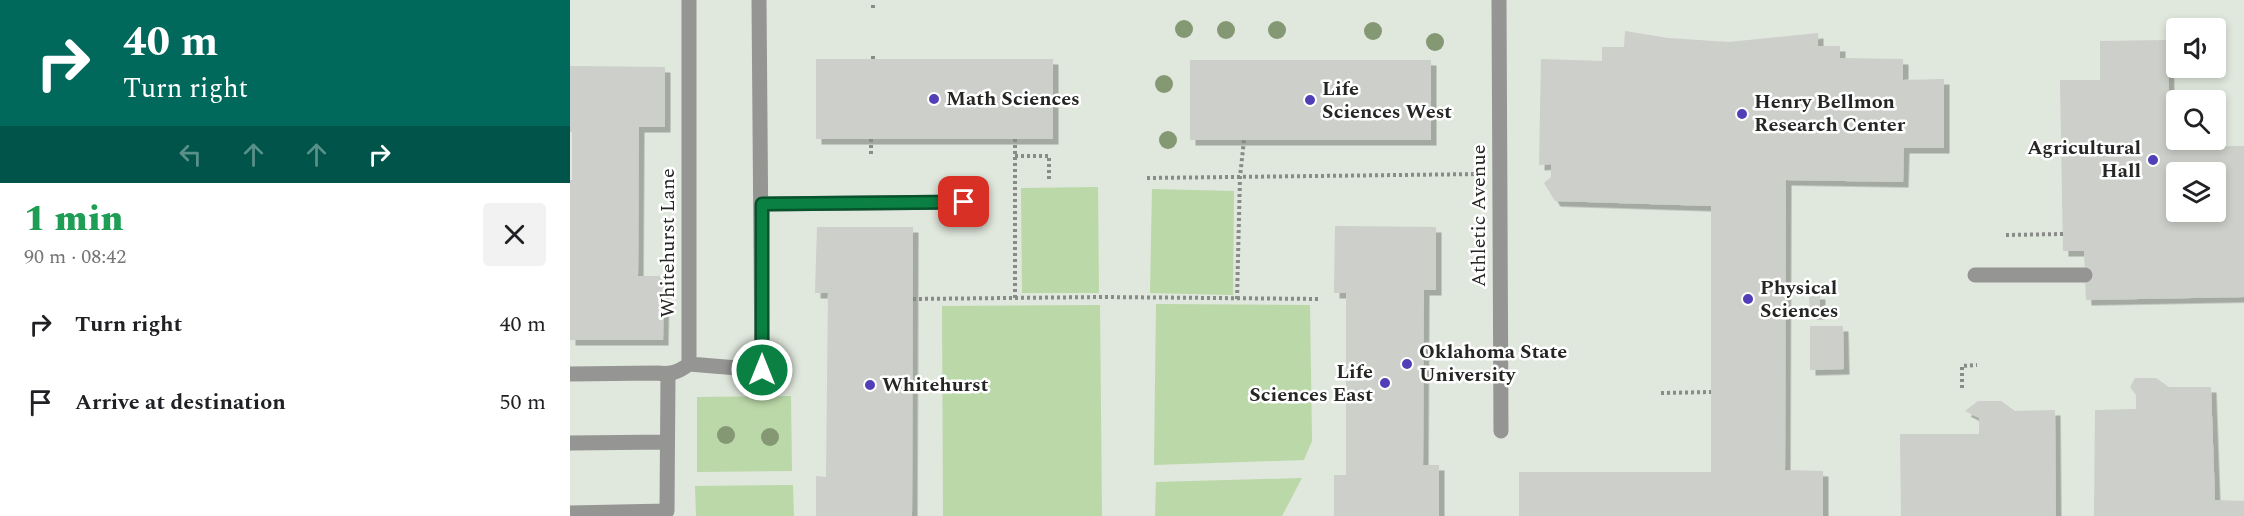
<!DOCTYPE html>
<meta charset="utf-8">
<style>
:root{--surface:#fff;--page:#f2f2f2;--text:#202124;--muted:#757577}
body{margin:0;font-family:Spectral,serif;background:var(--page);color:var(--text);height:100vh;display:flex;flex-direction:column;font-size:22px;white-space:nowrap}
*{box-sizing:border-box;margin:0}
p{font-size:20px;color:var(--muted)}
.icon{flex:none;width:33px;height:33px;fill:none;stroke:currentColor;stroke-width:2;stroke-linecap:round;stroke-linejoin:round}
.map{position:relative;flex:1;overflow:hidden}
.side{display:flex;flex-direction:column;background:var(--surface);width:570px}
.side>*{flex:none}
.banner{background:#00695c;color:#fff;overflow:hidden}
.controls{position:absolute;left:1596px;top:18px;display:grid;gap:12px}
.controls a{display:grid;place-items:center;width:60px;height:60px;border-radius:6px;background:var(--surface);box-shadow:0 3px 9px #0003;font-size:30px}
.pin{position:absolute;display:grid;place-items:center;width:51px;height:51px;color:#fff;margin:-26px;border-radius:12px;box-shadow:0 3px 9px #0006}
.me{position:absolute;width:66px;margin:-33px;rotate:0deg;stroke-linejoin:round;filter:drop-shadow(0 0 4px #0008)}
.turn{display:flex;align-items:center;gap:21px;height:126px;padding:0 24px;font-size:27px}
.turn .icon{width:78px;height:78px;stroke-width:2.5}
.turn b{display:block;font-size:42px;line-height:51px}
.lanes{display:flex;align-items:center;height:57px;padding:0 24px;background:#0003;justify-content:center;gap:30px;direction:ltr}
.lanes .off{opacity:.35}
.round{display:grid;place-items:center;flex:none;width:63px;height:63px;border-radius:6px;background:var(--page)}
.overview{display:flex;align-items:center;justify-content:space-between;height:102px;padding:0 24px}
h1{font-size:36px;font-weight:800;line-height:45px;color:#1e9e55}
ul{padding:0;list-style:none}
li{display:flex;align-items:center;gap:18px;height:78px;padding:0 24px}
li div{flex:1}
li b{display:block;font-size:22px}
li em{font-style:normal}
main{display:flex;flex:1;min-height:0}
.map>svg:first-child{display:block}
.built{fill:#e0e7dc;fill-rule:evenodd}
.green{fill:#bad8a8}
.building{fill:#cccfca;fill-rule:evenodd;filter:url(#shadow)}
.lines{fill:none;stroke-linecap:round;stroke-linejoin:round}
.path{stroke:#898b88;stroke-width:4;stroke-dasharray:3 3;stroke-linecap:butt}
.minor{stroke:#959694;stroke-width:15}
.tree{fill:#849874}
.route-casing{stroke:#07532c;stroke-width:15}
.route{stroke:#0b8043;stroke-width:10}
.poi-dot{fill:#523fb7;stroke:#fff;stroke-width:2}
.labels{text-anchor:middle;dominant-baseline:central;stroke-width:5;stroke-linejoin:round;paint-order:stroke}
.poi-label{font-size:20px;font-weight:bold;fill:#262725;stroke:#fff;text-anchor:start}
.street-label{font-size:20px;fill:#262725;stroke:#fff}
</style>
<main>
<section class="side">
<div class="banner">
<div class="turn"><svg class="icon" aria-label="right" viewBox="0 0 24 24"><path d="M7 20v-9h11M14 6l5 5-5 5"/></svg><div><b>40 m</b>Turn right</div></div>
<div class="lanes"><svg class="icon off" aria-label="left" viewBox="0 0 24 24"><path d="M17 20v-9H6M10 6l-5 5 5 5"/></svg><svg class="icon off" aria-label="ahead" viewBox="0 0 24 24"><path d="M12 20V5M6 11l6-6 6 6"/></svg><svg class="icon off" aria-label="ahead" viewBox="0 0 24 24"><path d="M12 20V5M6 11l6-6 6 6"/></svg><svg class="icon" aria-label="right" viewBox="0 0 24 24"><path d="M7 20v-9h11M14 6l5 5-5 5"/></svg></div>
</div>
<div class="overview"><div><h1>1 min</h1><p>90 m · 08:42</p></div><a class="round"><svg class="icon" aria-label="close" viewBox="0 0 24 24"><path d="M6 6l12 12M18 6L6 18"/></svg></a></div>
<ul>
<li><svg class="icon" aria-label="right" viewBox="0 0 24 24"><path d="M7 20v-9h11M14 6l5 5-5 5"/></svg><div><b>Turn right</b></div><em>40 m</em></li>
<li><svg class="icon" aria-label="arrive" viewBox="0 0 24 24"><path d="M6 21V4h12l-3 4 3 4H6"/></svg><div><b>Arrive at destination</b></div><em>50 m</em></li>
</ul>
</section>
<div class="map">
<svg width="1674" height="516" viewBox="0 0 1674 516">
<defs>
<filter id="shadow"><feDropShadow dx="5.5" dy="5.5" stdDeviation="0" flood-color="#0004"/></filter>
</defs>
<rect width="100%" height="100%" fill="#f1f4ef"/>
<path class="built" d="M0 0H1674V516H0ZM1606 28H1646V68H1606ZM1606 100H1646V140H1606ZM1606 172H1646V212H1606Z"/>
<path class="green" d="M528 187 529 293H452L451 188Z
M582 189 664 191 663 295 580 293Z
M586 304 740 305 742 441 734 460 584 465Z
M530 305 532 516H373L372 306Z
M221 396 222 471 127 472V397Z
M732 478 712 516H585L586 482Z
M223 485 224 516H126L125 486Z"/>
<path class="building" d="M1055 31 1098 38 1159 42 1248 33V46H1270V58L1333 59V80L1374 79V148H1334L1333 182 1216 180 1215 470 1253 471V516H949V472H1141V206L985 201 974 183 981 177V164L969 165 971 59 1032 61V47H1054Z
M1598 40 1600 147 1674 146V297L1516 300 1514 251H1493L1490 80H1530V41ZM1606 172H1646V212H1606Z
M246 59H483V139H246Z
M620 60H861V140H620Z
M0 66 95 67V127H69L68 276H94L93 340H0V180H2V132H0Z
M765 226 866 227V290H854L853 465H869V516H764V475H776V293H764Z
M247 227H343L342 516H246V476L256 477 258 293H245Z
M1239 294H1250V314H1240Z
M1240 326H1273L1274 369 1240 370Z
M1565 378H1586L1599 387H1641L1645 500 1674 501V516H1524L1525 410 1566 409V395L1560 387Z
M1408 401H1431L1445 411 1485 410 1486 516H1331L1330 434H1409V418L1395 411Z"/>
<g class="lines">
<path class="path" d="M303 5V9
M303 56V59
M445 139V299
M301 154V139
M445 156H479V181
M577 178 912 174
M1436 235 1493 234
M343 299 533 297 751 299
M667 299 670 177 674 140
M1392 388V366L1407 365
M1091 393 1141 392"/>
<path class="minor" d="M119 0V364
M929 0 931 431
M192 204 394 202
M1405 275H1515
M119 364 192 370 189 0
M0 374 87 373C100 375 109 372 119 364
M0 443 97 442
M0 513 97 511 98 375"/>
</g>
<g class="tree">
<circle cx="614" cy="29" r="9"/>
<circle cx="656" cy="30" r="9"/>
<circle cx="707" cy="30" r="9"/>
<circle cx="803" cy="31" r="9"/>
<circle cx="865" cy="42" r="9"/>
<circle cx="594" cy="84" r="9"/>
<circle cx="598" cy="140" r="9"/>
<circle cx="156" cy="435" r="9"/>
<circle cx="200" cy="437" r="9"/>
</g>
<g class="lines">
<g class="route-casing">
<path id="route" d="M192 370V204L394 202"/>
</g>
<use href="#route" class="route"/>
</g>
<g class="poi-dot">
<circle cx="364" cy="99" r="6"/>
<circle cx="740" cy="100" r="6"/>
<circle cx="1172" cy="114" r="6"/>
<circle cx="1583" cy="160" r="6"/>
<circle cx="1178" cy="299" r="6"/>
<circle cx="837" cy="364" r="6"/>
<circle cx="815" cy="383" r="6"/>
<circle cx="300" cy="385" r="6"/>
</g>
<g class="labels">
<g class="poi-label">
<text x="752" y="89">Life<tspan x="752" dy="23">Sciences West</tspan></text>
<text x="376" y="99">Math Sciences</text>
<text x="1184" y="102">Henry Bellmon<tspan x="1184" dy="23">Research Center</tspan></text>
<text x="1571" y="148" text-anchor="end">Agricultural<tspan x="1571" dy="23">Hall</tspan></text>
<text x="1190" y="288">Physical<tspan x="1190" dy="23">Sciences</tspan></text>
<text x="849" y="352">Oklahoma State<tspan x="849" dy="23">University</tspan></text>
<text x="803" y="372" text-anchor="end">Life<tspan x="803" dy="23">Sciences East</tspan></text>
<text x="312" y="385">Whitehurst</text>
</g>
<g class="street-label">
<text transform="translate(909 216) rotate(-90)">Athletic Avenue</text>
<text transform="translate(98 243) rotate(-90)">Whitehurst Lane</text>
</g>
</g>
</svg>
<div class="controls">
<a><svg class="icon" aria-label="sound" viewBox="0 0 24 24"><path d="M4 9h4l5-4v14l-5-4H4zM17 9q2 3 0 6"/></svg></a>
<a><svg class="icon" aria-label="search" viewBox="0 0 24 24"><circle cx="10" cy="10" r="6"/><path d="M15 15l6 6"/></svg></a>
<a><svg class="icon" aria-label="layers" viewBox="0 0 24 24"><path d="M12 4l9 5-9 5-9-5zM3 14l9 5 9-5"/></svg></a>
</div>
<div class="pin" style="left:394px;top:202px;background:#d93025"><svg class="icon" aria-label="arrive" viewBox="0 0 24 24"><path d="M6 21V4h12l-3 4 3 4H6"/></svg></div>
<svg class="me" style="left:192px;top:370px" viewBox="-20 -20 40 40"><circle r="17" fill="#0b8043" stroke="#fff" stroke-width="3"/><path d="M0-11L8 9 0 5-8 9z" fill="#fff"/></svg>
</div>
</main>
